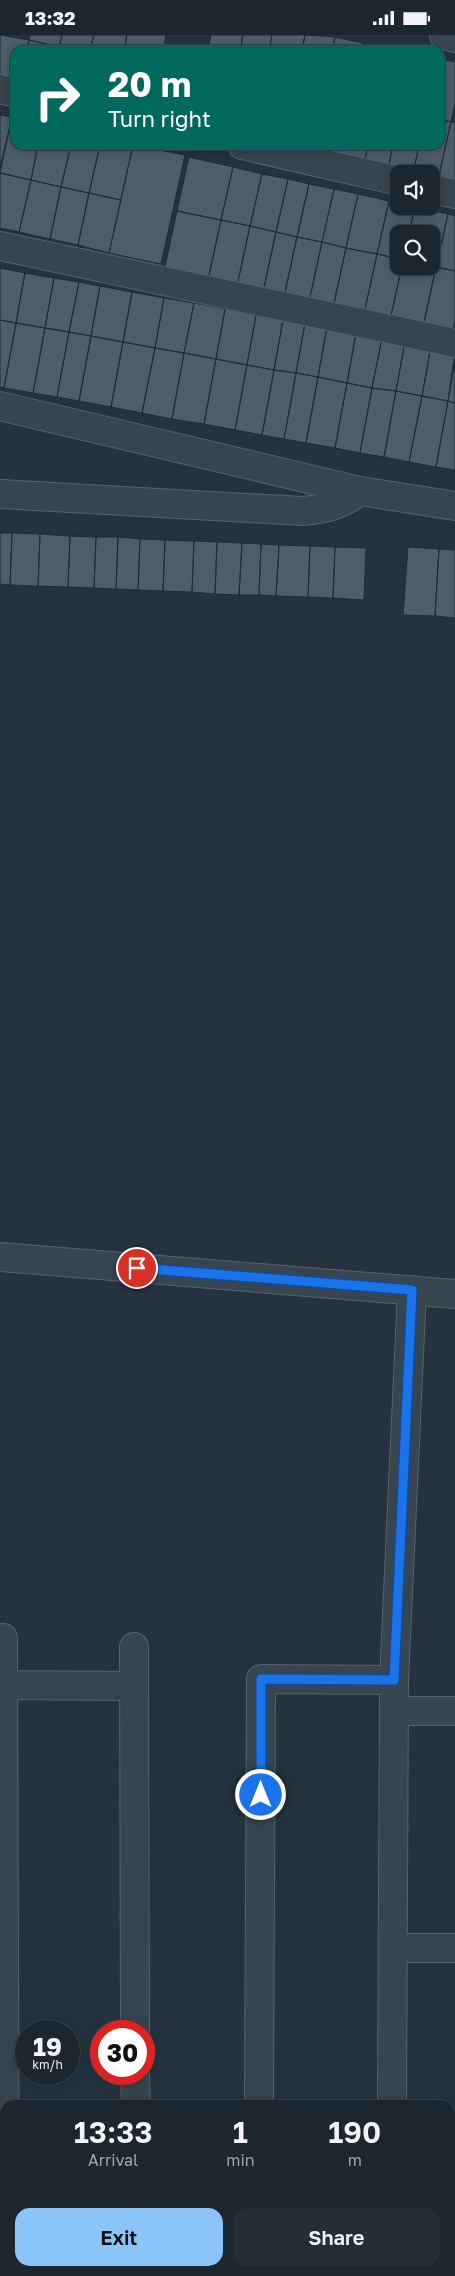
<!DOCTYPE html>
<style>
:root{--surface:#1b262f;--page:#242e37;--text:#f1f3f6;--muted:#a0a5aa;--line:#39434b;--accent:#8bc4f9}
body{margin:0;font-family:"Golos Text",sans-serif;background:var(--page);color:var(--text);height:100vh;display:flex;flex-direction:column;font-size:19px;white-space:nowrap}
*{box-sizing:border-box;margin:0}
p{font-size:16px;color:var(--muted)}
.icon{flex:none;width:28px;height:28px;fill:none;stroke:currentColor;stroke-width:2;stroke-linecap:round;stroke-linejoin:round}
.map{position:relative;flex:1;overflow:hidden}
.details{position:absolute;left:0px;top:2065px;width:455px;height:176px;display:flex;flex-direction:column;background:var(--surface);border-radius:15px 15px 0 0;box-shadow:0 2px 12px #0003,0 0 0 1px var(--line)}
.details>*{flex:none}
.banner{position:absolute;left:10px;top:10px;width:435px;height:105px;border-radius:15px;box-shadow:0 2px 12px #0003,0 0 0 1px var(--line);background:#00695c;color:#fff;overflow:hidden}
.buttons{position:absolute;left:390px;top:130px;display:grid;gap:10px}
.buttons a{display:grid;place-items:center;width:50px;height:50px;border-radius:10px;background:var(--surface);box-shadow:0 2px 12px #0003,0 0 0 1px var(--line);font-size:25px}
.speed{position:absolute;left:15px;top:1985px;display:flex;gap:10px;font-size:25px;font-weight:700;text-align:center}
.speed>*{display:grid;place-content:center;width:65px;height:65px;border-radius:50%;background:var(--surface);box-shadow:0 2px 12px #0003,0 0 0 1px var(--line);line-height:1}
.speed small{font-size:12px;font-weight:400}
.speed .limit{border:8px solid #d22;background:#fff;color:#111}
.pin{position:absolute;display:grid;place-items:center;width:42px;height:42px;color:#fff;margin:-21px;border:2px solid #fff;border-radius:50%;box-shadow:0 1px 5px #0007}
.me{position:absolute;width:55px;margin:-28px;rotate:0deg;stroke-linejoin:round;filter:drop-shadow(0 0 4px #0008)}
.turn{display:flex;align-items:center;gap:18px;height:105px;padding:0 15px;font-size:22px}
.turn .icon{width:65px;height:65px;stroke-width:2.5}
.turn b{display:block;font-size:35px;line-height:42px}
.eta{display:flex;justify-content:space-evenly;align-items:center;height:85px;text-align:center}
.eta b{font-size:30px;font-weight:600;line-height:35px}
.action{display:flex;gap:10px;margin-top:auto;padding:10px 15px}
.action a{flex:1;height:58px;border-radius:15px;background:var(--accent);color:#111;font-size:20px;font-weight:600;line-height:58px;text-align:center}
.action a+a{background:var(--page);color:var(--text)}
.status{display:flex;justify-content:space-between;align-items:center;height:35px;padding:0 25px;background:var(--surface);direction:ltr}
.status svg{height:14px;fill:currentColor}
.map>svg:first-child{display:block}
.building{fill:#4d5e6a;stroke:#1f2c36}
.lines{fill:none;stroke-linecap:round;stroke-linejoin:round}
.minor-casing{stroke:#56636d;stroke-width:30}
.minor{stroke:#38454f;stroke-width:28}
.route-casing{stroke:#114b97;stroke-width:12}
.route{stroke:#1a73e8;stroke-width:9}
</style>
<div class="status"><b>13:32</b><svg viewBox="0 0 49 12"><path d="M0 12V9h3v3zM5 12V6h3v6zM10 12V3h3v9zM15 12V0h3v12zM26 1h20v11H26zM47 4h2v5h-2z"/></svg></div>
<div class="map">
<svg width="455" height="2241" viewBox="0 0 455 2241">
<rect width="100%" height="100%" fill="#24333f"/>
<path class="building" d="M0 0 29 5 27 15H15V50L0 47Z
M30 0H62L59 12 29 5Z
M62 0H94L90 15 59 12Z
M94 0H127L124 15H90Z
M127 0H166L163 15H124Z
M211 0H243L240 15H208Z
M243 0H272L269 15H240Z
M272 0H305L302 15H269Z
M305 0 335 2 332 15H302Z
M335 2 363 8 361 15H332Z
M29 5 59 12 58 15H27Z
M363 8 389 13V15H361Z
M440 24 455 27V68L451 87 440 84Z
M0 80 12 82 0 133Z
M12 82 15 83V110H38L31 145 0 138Z
M440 84 451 87 437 149 431 148V139H413L419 110H440Z
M451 87 455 88V153L437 149Z
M38 110H71L61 152 31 145Z
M71 110H100L89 158 61 152Z
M100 110H133L121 165 89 158Z
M133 110 185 120 161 229 109 218Z
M311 110H340L336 128 309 122Z
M340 110H368L363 134 336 128Z
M368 110H393L387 139 363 134Z
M393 110H419L413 139H387Z
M189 122 233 132 221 185 177 176Z
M233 132 262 139 250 191 221 185Z
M0 138 31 145 19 197 0 193Z
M262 139 288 144 276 197 250 191Z
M288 144 309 149 297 202 276 197Z
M31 145 61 152 50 204 19 197Z
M309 149 334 154 322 207 297 202Z
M61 152 89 158 78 210 50 204Z
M334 154 358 159 346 213 322 207Z
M89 158 121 165 109 218 78 210Z
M358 159 389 166 377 219 346 213Z
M389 166 399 168V171L415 172 409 199H399V224L377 219Z
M415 172 448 179 436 232 431 231V199H409Z
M177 176 221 185 208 245 164 236Z
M448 179 455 181V236L436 232Z
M221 185 250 191 237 251 208 245Z
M250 191 276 197 263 257 237 251Z
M276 197 297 202 284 262 263 257Z
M297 202 322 207 309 267 284 262Z
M322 207 346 213 333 273 309 267Z
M346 213 377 219 364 279 333 273Z
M377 219 399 224V231H402L390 285 364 279Z
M402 231 436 232 423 292 390 285Z
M436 232 455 236V286L452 299 423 292Z
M0 233 25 238 16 288 0 285Z
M25 238 54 243 45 293 16 288Z
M54 243 79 247 69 297 45 293Z
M79 247 100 251 91 301 69 297Z
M100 251 132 257 123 307 91 301Z
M132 257 164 263 155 313 123 307Z
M164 263 194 268 184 318 155 313Z
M194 268 225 274 216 324 184 318Z
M225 274 256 280 247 330 216 324Z
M256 280 283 285 274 335 247 330Z
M0 285 16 288 4 353 0 352Z
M283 285 305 288 296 338 274 335Z
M16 288 45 293 33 358 4 353Z
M305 288 327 292 318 342 296 338Z
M327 292 356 298 347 348 318 342Z
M45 293 69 297 57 362 33 358Z
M69 297 91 301 79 366 57 362Z
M356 298 382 303 372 353 347 348Z
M91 301 123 307 111 372 79 366Z
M382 303 405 306 396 356 372 353Z
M405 306 431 311 422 361 396 356Z
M123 307 155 313 142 378 111 372Z
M431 311 455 316 448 366 422 361Z
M155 313 184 318 172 384 142 378Z
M184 318 216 324 204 389 172 384Z
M216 324 247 330 235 395 204 389Z
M455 327V368L448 366Z
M247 330 274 335 262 400 235 395Z
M274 335 296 338 284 404 262 400Z
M296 338 318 342 306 408 284 404Z
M318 342 347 348 335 413 306 408Z
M347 348 372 353 360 418 335 413Z
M372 353 396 356 384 422 360 418Z
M396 356 422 361 409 427 384 422Z
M422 361 448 366 436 432 409 427Z
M448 366 455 368V435L436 432Z
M0 498H12L10 550 0 549Z
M12 498 40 499 38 551 10 550Z
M40 499 70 501 68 552 38 551Z
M70 501 96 502 94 553 68 552Z
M96 502H118L116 554 94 553Z
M118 502 140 504 138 555 116 554Z
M140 504 165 505 163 556 138 555Z
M165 505 194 506 192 557 163 556Z
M194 506 217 507 215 559 192 557Z
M217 507 242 508 239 560 215 559Z
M242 508 261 509 259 560H239Z
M261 509 279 510 276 561 259 560Z
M279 510 310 511 308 562 276 561Z
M310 511 335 512 333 563 308 562Z
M335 512 366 513 364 565 333 563Z
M408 512 439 514 435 581 403 580Z
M439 514 455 515V583L435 581Z"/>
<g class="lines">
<g class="minor-casing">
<path id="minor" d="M444 0 455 3
M0 54 15 58
M242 110 399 146
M431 154 455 159
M0 211 455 308
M0 371 360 456 455 471
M0 459 302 476C326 474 341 470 360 456
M0 1222 455 1259
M3 1603 5 2241
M134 1612 135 1996
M3 1650 134 1651
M394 1676H455
M393 1913H455
M135 2039 136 2070
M259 2070 261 1644 394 1645
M392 2070 394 1645 412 1255
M260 2236V2241
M392 2241V2236"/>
</g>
<use href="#minor" class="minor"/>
</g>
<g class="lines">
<g class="route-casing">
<path id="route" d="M137 1233 412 1255 394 1645 261 1644V1760"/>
</g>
<use href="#route" class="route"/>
</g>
</svg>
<div class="buttons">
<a><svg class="icon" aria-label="sound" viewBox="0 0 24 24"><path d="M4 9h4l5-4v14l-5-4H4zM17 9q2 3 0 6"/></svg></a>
<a><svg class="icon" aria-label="search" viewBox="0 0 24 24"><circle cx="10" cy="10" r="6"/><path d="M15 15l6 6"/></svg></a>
</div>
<div class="speed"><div>19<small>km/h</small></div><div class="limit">30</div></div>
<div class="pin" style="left:137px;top:1233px;background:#d93025"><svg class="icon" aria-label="arrive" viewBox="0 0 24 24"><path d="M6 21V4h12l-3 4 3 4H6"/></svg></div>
<svg class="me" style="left:261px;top:1760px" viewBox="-20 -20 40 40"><circle r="17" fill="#1a73e8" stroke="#fff" stroke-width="3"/><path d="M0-11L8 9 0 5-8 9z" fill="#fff"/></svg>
<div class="banner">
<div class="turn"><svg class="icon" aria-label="right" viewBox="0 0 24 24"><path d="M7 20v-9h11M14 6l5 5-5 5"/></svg><div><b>20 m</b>Turn right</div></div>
</div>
<section class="details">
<div class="eta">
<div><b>13:33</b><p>Arrival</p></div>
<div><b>1</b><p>min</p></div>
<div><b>190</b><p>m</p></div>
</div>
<div class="action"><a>Exit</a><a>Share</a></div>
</section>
</div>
